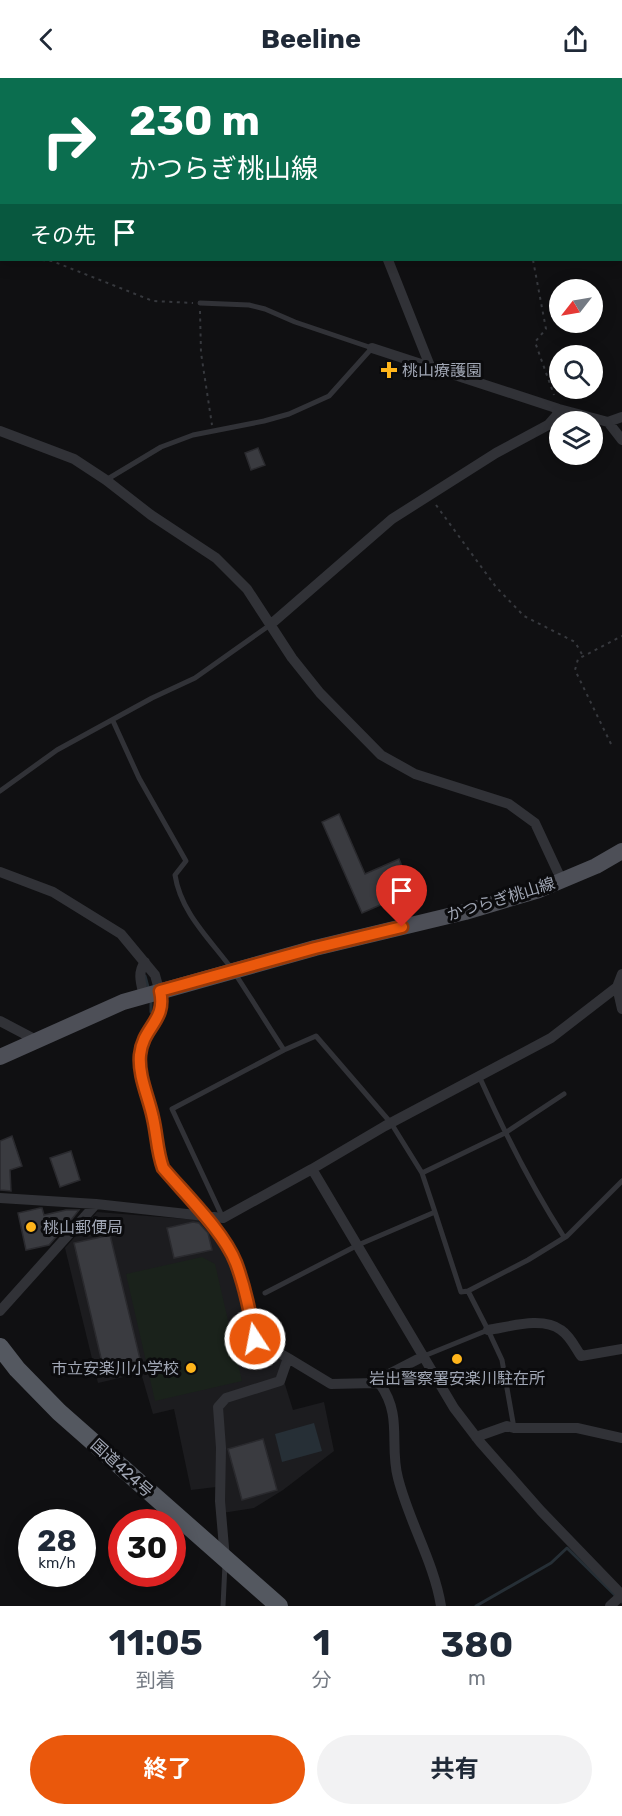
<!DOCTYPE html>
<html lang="ja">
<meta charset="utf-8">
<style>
:root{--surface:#fff;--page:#f2f2f3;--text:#1f2937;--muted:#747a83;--accent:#ea580c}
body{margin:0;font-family:Rubik,"Noto Sans JP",sans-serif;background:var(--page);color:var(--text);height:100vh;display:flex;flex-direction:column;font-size:22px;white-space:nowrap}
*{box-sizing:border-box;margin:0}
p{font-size:20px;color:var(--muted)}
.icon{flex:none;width:33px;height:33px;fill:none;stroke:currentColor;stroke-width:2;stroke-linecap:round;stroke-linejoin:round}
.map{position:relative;height:1528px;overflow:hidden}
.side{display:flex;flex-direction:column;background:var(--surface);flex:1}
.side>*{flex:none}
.banner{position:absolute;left:0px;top:0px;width:622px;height:183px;box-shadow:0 3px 15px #0003;background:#0b6e4f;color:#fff;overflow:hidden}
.needle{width:39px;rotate:239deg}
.controls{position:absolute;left:549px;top:201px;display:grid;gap:12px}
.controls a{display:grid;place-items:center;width:54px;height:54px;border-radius:50%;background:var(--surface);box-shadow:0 3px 15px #0003;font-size:30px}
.speed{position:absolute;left:18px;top:1431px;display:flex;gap:12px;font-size:30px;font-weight:700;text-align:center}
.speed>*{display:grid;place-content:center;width:78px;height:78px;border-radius:50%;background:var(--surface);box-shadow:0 3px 15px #0003;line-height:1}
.speed small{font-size:15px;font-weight:400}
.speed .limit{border:9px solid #d22;background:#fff;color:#111}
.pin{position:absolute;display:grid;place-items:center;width:51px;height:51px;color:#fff;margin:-62px -26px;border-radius:50% 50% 50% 0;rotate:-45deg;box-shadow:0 0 6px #0007}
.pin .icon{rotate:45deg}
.me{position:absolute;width:66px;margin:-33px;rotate:349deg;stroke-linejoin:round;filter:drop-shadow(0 0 4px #0008)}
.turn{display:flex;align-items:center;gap:21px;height:126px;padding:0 30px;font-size:27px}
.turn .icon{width:78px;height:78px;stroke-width:2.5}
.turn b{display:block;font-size:42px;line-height:51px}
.then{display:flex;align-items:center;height:57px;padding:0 30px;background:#0003;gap:12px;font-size:22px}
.eta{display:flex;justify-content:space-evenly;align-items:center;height:102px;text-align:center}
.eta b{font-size:36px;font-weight:700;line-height:42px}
.primary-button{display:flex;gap:12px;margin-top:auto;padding:12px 30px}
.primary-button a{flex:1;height:69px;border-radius:36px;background:var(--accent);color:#fff;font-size:24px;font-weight:700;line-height:69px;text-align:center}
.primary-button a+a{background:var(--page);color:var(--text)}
header{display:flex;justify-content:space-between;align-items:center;height:78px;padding:0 30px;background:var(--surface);font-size:27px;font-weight:700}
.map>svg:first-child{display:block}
.built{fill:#1c1c1f}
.green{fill:#1a221b}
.water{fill:#262f36}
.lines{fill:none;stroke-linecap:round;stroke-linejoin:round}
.stream{stroke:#262f36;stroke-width:3}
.building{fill:#3a3b40;stroke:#2a2a2e;stroke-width:1.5}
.path{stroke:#37393e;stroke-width:2;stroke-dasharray:3 4.5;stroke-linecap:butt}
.service{stroke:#313237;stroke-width:5}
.minor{stroke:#313237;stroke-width:10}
.primary{stroke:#4d4f57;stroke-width:16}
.trunk{stroke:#545860;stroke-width:18}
.route-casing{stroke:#983908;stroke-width:15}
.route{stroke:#ea580c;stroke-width:10}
.poi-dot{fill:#ffb51b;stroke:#0b0b0d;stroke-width:2}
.labels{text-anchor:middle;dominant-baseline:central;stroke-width:6;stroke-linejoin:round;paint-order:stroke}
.poi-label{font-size:16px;fill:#a0a6b4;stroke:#0b0b0d;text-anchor:start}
.street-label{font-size:16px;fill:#a0a6b4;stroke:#0b0b0d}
</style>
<header><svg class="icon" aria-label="back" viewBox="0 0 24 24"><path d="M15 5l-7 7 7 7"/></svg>Beeline<svg class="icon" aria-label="share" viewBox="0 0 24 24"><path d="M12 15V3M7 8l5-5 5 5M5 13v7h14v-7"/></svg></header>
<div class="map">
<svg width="622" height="1528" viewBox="0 0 622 1528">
<rect width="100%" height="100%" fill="#101012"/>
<path class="built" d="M97 1134 199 1142 229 1178 252 1265 290 1284 283 1300 293 1332 324 1324 334 1373 283 1412 254 1430 216 1436V1409L191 1412 174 1331 153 1336 141 1295 98 1305 65 1170Z"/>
<path class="green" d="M202 1179 215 1186 242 1303 155 1323 126 1196Z"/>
<path class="water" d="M314 1345 322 1373 282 1384 275 1356Z"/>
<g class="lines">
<path class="stream" d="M145 898 148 909
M151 934V922
M476 1528 551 1485 567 1470 622 1524"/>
</g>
<path class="building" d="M258 370 265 387 251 392 245 375Z
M339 736 365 796 399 781 408 803 415 800 419 810 362 835 322 744Z
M12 1058 22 1088 10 1092 11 1113 0 1112V1063Z
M71 1073 80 1102 60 1109 50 1080Z
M40 1130H42L44 1137 66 1132H79L65 1150 56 1152 57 1158 49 1167 26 1172 18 1135Z
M193 1144 199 1145 208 1155 212 1172 174 1180 167 1150Z
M110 1157 142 1289 105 1297 74 1165Z
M263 1361 277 1412 242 1422 228 1371Z"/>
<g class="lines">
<path class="path" d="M440 0V2
M0 174 2 175
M42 182 52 183 153 223 193 225
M533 182 546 251 535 264 554 317
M200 233 201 275 212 347
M436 427 496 509 524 538 575 564 583 578
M611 666 575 592 578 581 622 558"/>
<path class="service" d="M106 402 161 369 193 357 264 343 289 336 329 318 372 270 295 244 265 231 249 227 200 225
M113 643 139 700 186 783 175 797C181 836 212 863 234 894 251 920 267 946 284 972L172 1031 222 1138
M0 713 57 672 152 620 195 600 270 547
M479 998C505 1056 530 1106 564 1159
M422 1095 505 1055 564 1016
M435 1134 461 1214 468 1213
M265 1215 358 1167 435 1134 422 1095 391 1045 316 958 284 972
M488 1252 502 1282 514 1350
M424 1278 488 1252 468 1213 528 1182 567 1158 622 1103
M223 1528 225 1486"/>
<path class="minor" d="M621 69H622
M388 182 430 288
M372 270 559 331 608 344 622 339
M608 344 622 362
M0 353 74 381 106 402 151 437 216 480 247 511 292 580 320 615 381 677 415 696 509 726 535 745 562 803
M270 547 392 441 496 375 548 347 556 338 559 331
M0 794 53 814 121 856 155 897 162 922V931L159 939 145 956 140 976 141 992 153 1040 159 1081 163 1090C185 1117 223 1152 236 1185 245 1209 250 1235 255 1261L288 1280 280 1303 226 1320 218 1329 221 1370 220 1423 225 1481
M617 909 622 931
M144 918C141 905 137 895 145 884
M0 943 36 962
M312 1091 454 1330 480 1364 541 1433 622 1517
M0 1120 96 1126 223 1140 312 1091 385 1048 551 960 617 909 622 896
M0 1233 96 1126
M488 1252C509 1249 542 1238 561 1252 570 1258 575 1269 581 1278L622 1271
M288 1280 331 1306 375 1305 380 1306C403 1338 389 1367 398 1400 409 1444 434 1484 441 1528
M380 1306 389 1296 424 1278
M476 1359 507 1348 514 1350H577L622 1360
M610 1528 622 1517"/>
<path class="primary" d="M0 979 123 924 315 870 465 834 539 812 596 788 622 773"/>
<path class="trunk" d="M0 1269 17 1291 59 1334 279 1528"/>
</g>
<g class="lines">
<g class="route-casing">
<path id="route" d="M255 1261C250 1235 245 1209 236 1185 224 1154 185 1116 163 1090 157 1074 157 1057 153 1040 149 1020 138 998 140 977 143 948 167 943 160 913L315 870 402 849"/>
</g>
<use href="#route" class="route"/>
</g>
<g class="poi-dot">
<path d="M386 283h6v6h6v6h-6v6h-6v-6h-6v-6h6z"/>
<circle cx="31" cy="1149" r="6"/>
<circle cx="457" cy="1281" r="6"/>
<circle cx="191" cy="1290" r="6"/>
</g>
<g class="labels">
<g class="poi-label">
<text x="402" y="292">桃山療護園</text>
<text x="43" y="1149">桃山郵便局</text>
<text x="179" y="1290" text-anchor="end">市立安楽川小学校</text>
<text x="457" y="1300" text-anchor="middle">岩出警察署安楽川駐在所</text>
</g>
<g class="street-label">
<text transform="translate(501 821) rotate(-17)">かつらぎ桃山線</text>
<text transform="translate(122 1390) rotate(42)">国道424号</text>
</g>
</g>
</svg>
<div class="controls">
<a><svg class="needle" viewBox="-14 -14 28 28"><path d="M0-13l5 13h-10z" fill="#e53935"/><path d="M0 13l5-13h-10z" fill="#747a83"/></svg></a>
<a><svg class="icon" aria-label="search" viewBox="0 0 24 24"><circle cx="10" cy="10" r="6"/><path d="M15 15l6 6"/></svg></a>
<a><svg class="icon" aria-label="layers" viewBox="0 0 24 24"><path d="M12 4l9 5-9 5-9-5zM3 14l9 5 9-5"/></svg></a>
</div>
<div class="speed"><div>28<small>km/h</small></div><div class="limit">30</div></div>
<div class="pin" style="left:402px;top:849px;background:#d93025"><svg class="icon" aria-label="arrive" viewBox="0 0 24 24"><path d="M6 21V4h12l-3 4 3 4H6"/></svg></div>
<svg class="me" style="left:255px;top:1261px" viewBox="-20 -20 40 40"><circle r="17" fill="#ea580c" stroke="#fff" stroke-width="3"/><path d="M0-11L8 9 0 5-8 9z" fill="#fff"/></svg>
<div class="banner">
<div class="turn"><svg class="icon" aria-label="right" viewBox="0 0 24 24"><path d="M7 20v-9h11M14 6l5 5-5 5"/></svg><div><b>230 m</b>かつらぎ桃山線</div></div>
<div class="then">その先<svg class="icon" aria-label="arrive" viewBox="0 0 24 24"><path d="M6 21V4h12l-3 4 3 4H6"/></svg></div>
</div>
</div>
<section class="side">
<div class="eta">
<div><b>11:05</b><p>到着</p></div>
<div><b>1</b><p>分</p></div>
<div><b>380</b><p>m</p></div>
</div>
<div class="primary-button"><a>終了</a><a>共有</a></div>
</section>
